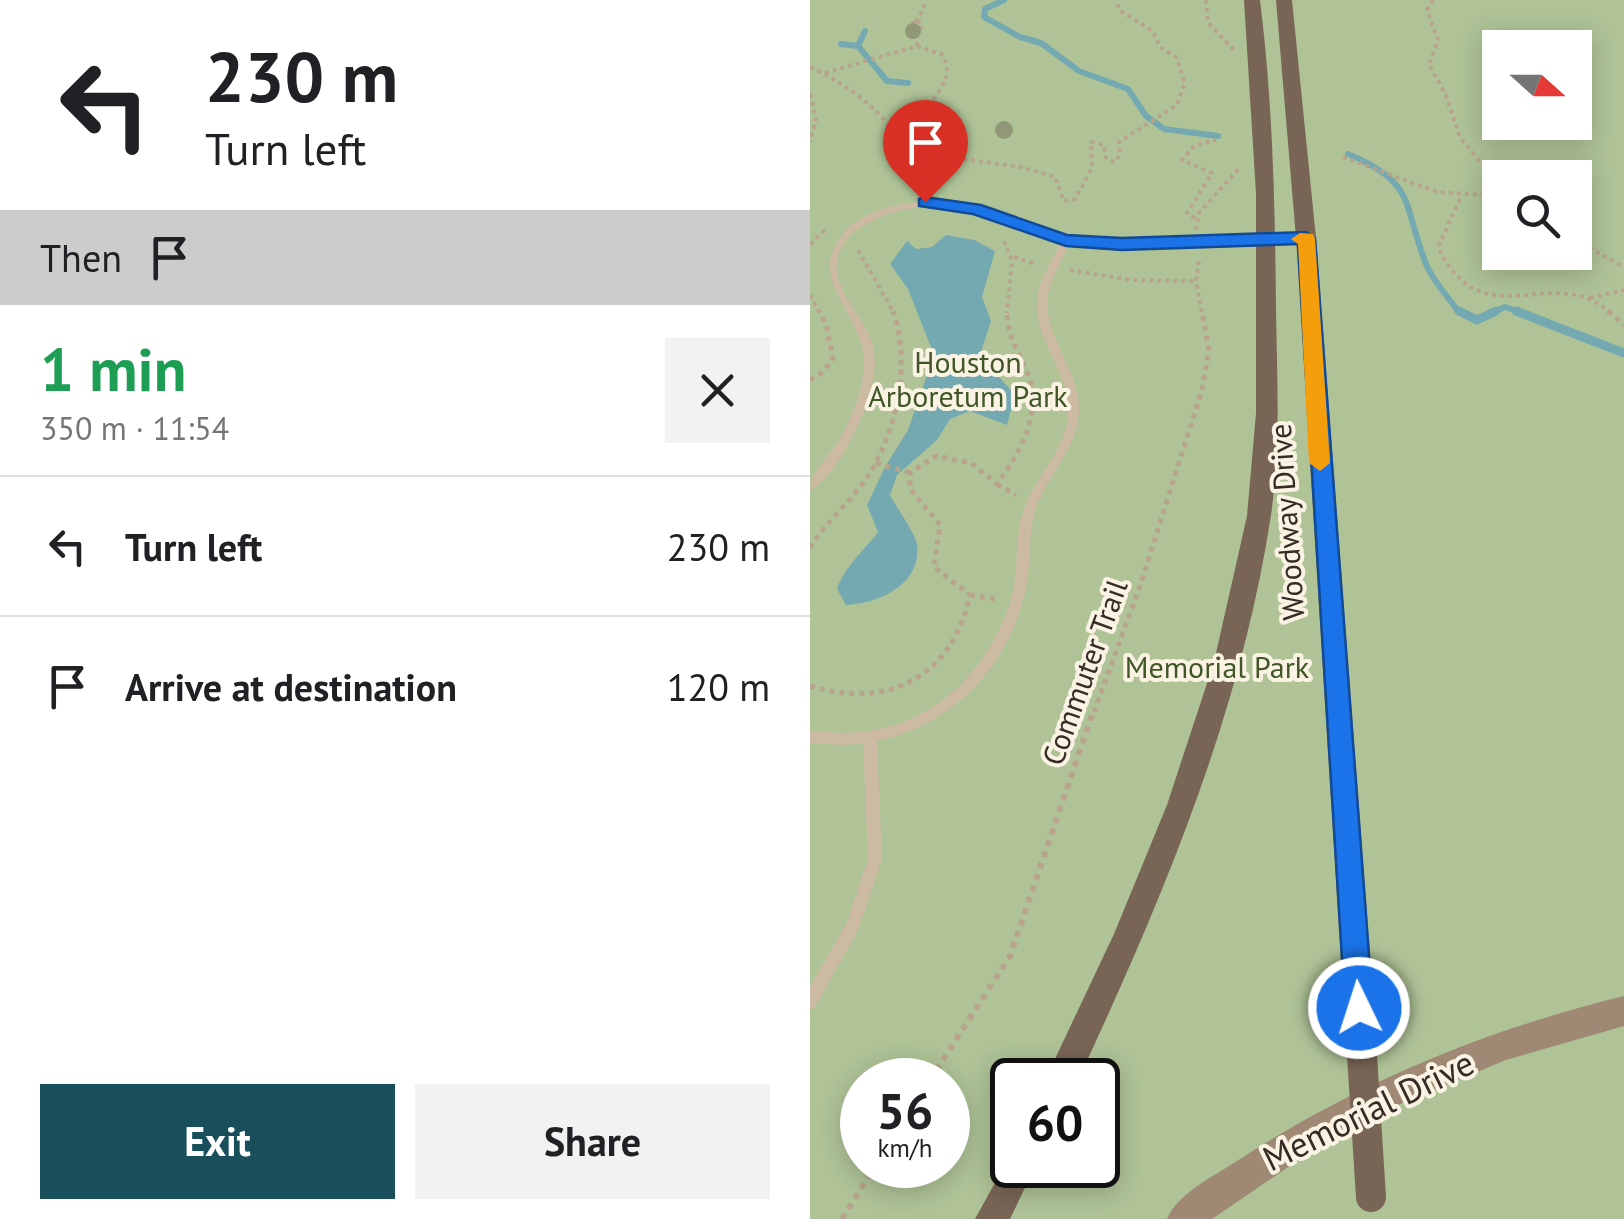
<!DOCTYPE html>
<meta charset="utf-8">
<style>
:root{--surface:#fff;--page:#f2f2f2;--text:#202124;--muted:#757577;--line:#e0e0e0;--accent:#184f5a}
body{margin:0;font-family:"PT Sans",sans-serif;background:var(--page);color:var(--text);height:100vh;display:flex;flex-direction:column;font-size:38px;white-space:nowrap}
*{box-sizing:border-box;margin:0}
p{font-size:32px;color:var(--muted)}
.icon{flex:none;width:55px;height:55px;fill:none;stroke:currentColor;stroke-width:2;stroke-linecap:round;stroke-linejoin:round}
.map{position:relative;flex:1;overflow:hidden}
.details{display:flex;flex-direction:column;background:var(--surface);width:810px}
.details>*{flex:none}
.top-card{background:#fff;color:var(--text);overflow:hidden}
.needle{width:65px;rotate:111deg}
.buttons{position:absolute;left:672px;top:30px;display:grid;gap:20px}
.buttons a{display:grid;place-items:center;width:110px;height:110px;border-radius:0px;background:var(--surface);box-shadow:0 5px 25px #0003;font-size:50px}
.speed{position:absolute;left:30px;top:1058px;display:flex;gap:20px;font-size:50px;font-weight:700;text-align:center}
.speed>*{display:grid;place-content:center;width:130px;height:130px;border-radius:50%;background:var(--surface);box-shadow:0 5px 25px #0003;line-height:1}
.speed small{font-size:25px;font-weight:400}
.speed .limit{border:5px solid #111;border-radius:15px;background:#fff;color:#111}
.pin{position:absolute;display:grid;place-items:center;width:85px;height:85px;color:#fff;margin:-102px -42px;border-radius:50% 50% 50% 0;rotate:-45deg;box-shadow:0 0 10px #0007}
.pin .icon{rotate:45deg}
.me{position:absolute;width:110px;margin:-55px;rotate:356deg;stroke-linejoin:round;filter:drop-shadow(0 0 8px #0008)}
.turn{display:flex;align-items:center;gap:35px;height:210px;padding:0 40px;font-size:45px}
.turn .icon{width:130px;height:130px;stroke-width:2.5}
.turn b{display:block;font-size:70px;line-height:85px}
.then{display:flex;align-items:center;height:95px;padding:0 40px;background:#0003;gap:20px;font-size:38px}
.round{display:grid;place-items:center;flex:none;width:105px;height:105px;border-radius:0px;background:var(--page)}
.head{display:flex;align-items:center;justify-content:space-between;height:170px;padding:0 40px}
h1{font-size:60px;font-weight:600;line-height:75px;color:#1e9e55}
.primary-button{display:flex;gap:20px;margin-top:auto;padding:20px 40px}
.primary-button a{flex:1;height:115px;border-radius:0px;background:var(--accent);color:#fff;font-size:40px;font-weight:600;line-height:115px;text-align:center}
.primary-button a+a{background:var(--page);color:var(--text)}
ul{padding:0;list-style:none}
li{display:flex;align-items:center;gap:30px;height:140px;padding:0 40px;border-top:2px solid var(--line)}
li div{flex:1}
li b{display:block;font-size:38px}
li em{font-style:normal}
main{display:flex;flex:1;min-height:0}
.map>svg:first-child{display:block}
.green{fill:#afc397;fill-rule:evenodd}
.water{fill:#74a9b2}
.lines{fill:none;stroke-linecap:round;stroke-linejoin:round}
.stream-far1{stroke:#74a9b2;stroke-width:6}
.stream{stroke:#74a9b2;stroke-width:9}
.path-far2{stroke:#b8a48d;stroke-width:4;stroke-dasharray:4 4;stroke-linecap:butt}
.path-far1{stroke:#b8a48d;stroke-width:5;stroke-dasharray:5 5;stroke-linecap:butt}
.path{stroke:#b8a48d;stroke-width:6;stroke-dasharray:6 6;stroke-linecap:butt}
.service{fill:#ccbaa3;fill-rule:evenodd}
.secondary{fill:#9f8974;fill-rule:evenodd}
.primary{fill:#796555;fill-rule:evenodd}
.primary-bridge{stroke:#796555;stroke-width:30}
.tree{fill:#919877}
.route{fill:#1a73e8;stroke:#114b97;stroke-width:2.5}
.slow{fill:#f59e0b}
.labels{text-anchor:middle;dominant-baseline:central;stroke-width:8;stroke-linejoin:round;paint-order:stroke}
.park-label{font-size:30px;fill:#405627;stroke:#faf3e4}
.street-label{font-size:30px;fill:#362c25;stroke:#faf3e4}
.near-street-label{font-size:35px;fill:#362c25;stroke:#faf3e4}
</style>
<main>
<section class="details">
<div class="top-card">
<div class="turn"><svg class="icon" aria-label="left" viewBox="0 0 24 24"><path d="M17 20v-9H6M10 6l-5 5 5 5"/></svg><div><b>230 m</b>Turn left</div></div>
<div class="then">Then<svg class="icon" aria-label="arrive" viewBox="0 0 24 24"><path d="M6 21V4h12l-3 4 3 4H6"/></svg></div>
</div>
<div class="head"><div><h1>1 min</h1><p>350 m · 11:54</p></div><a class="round"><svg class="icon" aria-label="close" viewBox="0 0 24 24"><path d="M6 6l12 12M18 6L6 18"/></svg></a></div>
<ul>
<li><svg class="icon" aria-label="left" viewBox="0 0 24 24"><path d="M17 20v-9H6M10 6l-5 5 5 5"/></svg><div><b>Turn left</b></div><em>230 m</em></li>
<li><svg class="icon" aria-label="arrive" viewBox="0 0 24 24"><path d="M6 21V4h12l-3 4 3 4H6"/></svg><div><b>Arrive at destination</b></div><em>120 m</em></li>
</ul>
<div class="primary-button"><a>Exit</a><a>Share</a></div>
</section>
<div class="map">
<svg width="814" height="1219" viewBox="0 0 814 1219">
<rect width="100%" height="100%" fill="#f3e9d8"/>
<path class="green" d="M0 0H814V1219H0ZM690 48H765V122H690ZM690 178H765V252H690ZM52 1080H138V1165H52ZM202 1080H288V1165H202Z"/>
<path class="water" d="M136 235 164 240 185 251 172 297 181 321 170 355 205 395 197 425 160 411 140 419 127 440 87 475 80 495C87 509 104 530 107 545 112 585 67 604 36 605L27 589C35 566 53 552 68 532L57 505 75 467 98 430 124 355 98 289 80 264 97 241 106 249 122 247Z"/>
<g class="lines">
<path class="stream-far1" d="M194 0 175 9 174 17 210 37 231 43 269 71 318 89 336 116 354 129 408 136
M31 44 48 46
M48 46 77 81 98 83
M48 46 55 31
M538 154C607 183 592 203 616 264 622 280 637 295 647 310L654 313
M681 313 695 307 713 313"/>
<path class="stream" d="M649 311 667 320 686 311
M706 311 814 353"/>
<path class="path-far2" d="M396 0 398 23 424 50
M623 0 617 10 628 40 619 65 635 93 650 137 690 186
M107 21 112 23 110 33 98 34 100 24Z
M107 46 133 55C144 77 129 91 116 109L145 134 154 159 211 167 245 177 254 201 265 199 282 168 281 142 294 145 296 158 305 162 310 154 309 142 367 105 375 83 366 57 350 47 343 31 309 10 307 0
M107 46 106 22 117 0
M0 67C57 94 92 128 113 188
M15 73 107 46
M0 94 6 119 0 142
M102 153 147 141
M533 157 627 192 690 196
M650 199 628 247C673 341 741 260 801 313
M385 218 377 213 402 173 372 160 385 145 406 140
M386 230 389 213 429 168
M765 240 814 267
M194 241 202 261 197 313
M0 244 17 228
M48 250 84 313
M204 257 225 264
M389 261 386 281 392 313
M260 270 321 280 386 281
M0 295 10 313
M780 298 814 290"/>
<path class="path-far1" d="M798 311 814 325
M0 380 13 372 23 358 16 325 9 311
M66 463 100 473
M187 484 206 495
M0 548C15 523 37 505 54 482 86 436 102 365 83 311
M160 595 187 599
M0 686C77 710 143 677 160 595L124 567 130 525 100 489V473L126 456 161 463 187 484C210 452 234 412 217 372 208 351 197 335 197 311
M284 712 330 586 392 390 399 350 392 311"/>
<path class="path" d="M120 1080 200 956 284 709
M32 1219 66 1165"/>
<path class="service" d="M123 201C141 203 158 206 176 212 200 220 224 232 249 236 316 248 387 240 456 238L461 241 456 244 331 248 259 244C252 261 242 276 238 294 231 333 271 371 269 411 268 449 237 475 226 508 217 535 222 565 215 592 198 667 143 725 67 741L72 859 48 930 5 1007 0 1010V987L37 922 58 859 53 743 36 745 0 743V731C23 733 45 734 69 729 136 716 184 659 202 596 209 569 204 539 213 512 223 478 255 452 258 416 262 374 223 340 227 299 229 279 243 261 250 243 208 233 169 210 126 207 86 204 10 231 30 283 38 307 60 326 64 351 71 389 32 472 0 491 0 472 20 456 29 440 39 422 48 402 52 382 55 367 55 352 49 337 32 296 0 269 37 229 61 207 92 202 123 201Z"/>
<path class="secondary" d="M814 996V1026L696 1060 594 1102 487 1161 402 1219H357C367 1194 404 1176 427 1161 547 1083 675 1030 814 996Z"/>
<path class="primary" d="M434 0H450C463 103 465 206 466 310 467 379 471 447 461 515 431 713 352 900 268 1080H235L304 934 357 805 404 662 437 516 446 413V194Z
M466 0H482L506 238 564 1008 560 1019 549 1023 538 1019 534 1008 486 238Z
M202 1152V1165H226L200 1219H165Z"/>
<path class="primary-bridge" d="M549 1008 561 1197"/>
</g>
<g class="tree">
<circle cx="103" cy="31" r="8"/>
<circle cx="194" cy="130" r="9"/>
</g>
<path class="route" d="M115 197 171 205 257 235 312 238 496 232 505 238 563 1008 559 1018 549 1022 539 1018 535 1008 488 244 312 250 256 246 163 214 109 206V199Z"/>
<path class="slow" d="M490 233 503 234 505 238 520 463 510 471 499 463 488 244 481 239Z"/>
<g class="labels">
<g class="park-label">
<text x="158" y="361">Houston<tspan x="158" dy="34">Arboretum Park</tspan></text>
<text x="407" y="666">Memorial Park</text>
</g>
<g class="street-label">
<text transform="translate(476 522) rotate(-94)">Woodway Drive</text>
<text transform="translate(274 672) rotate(-70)">Commuter Trail</text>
</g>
<g class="near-street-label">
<text transform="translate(558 1110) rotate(-26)">Memorial Drive</text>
</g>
</g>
</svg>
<div class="buttons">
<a><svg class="needle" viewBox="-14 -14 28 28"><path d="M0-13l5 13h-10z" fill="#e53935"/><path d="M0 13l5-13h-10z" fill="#757577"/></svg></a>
<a><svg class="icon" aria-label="search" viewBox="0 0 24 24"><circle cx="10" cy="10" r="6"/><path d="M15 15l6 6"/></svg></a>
</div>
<div class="speed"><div>56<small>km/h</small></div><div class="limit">60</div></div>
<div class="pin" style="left:115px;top:202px;background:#d93025"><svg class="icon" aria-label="arrive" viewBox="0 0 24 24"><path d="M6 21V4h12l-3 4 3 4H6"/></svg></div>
<svg class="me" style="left:549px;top:1008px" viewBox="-20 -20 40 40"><circle r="17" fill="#1a73e8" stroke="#fff" stroke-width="3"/><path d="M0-11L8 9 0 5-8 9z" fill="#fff"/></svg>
</div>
</main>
